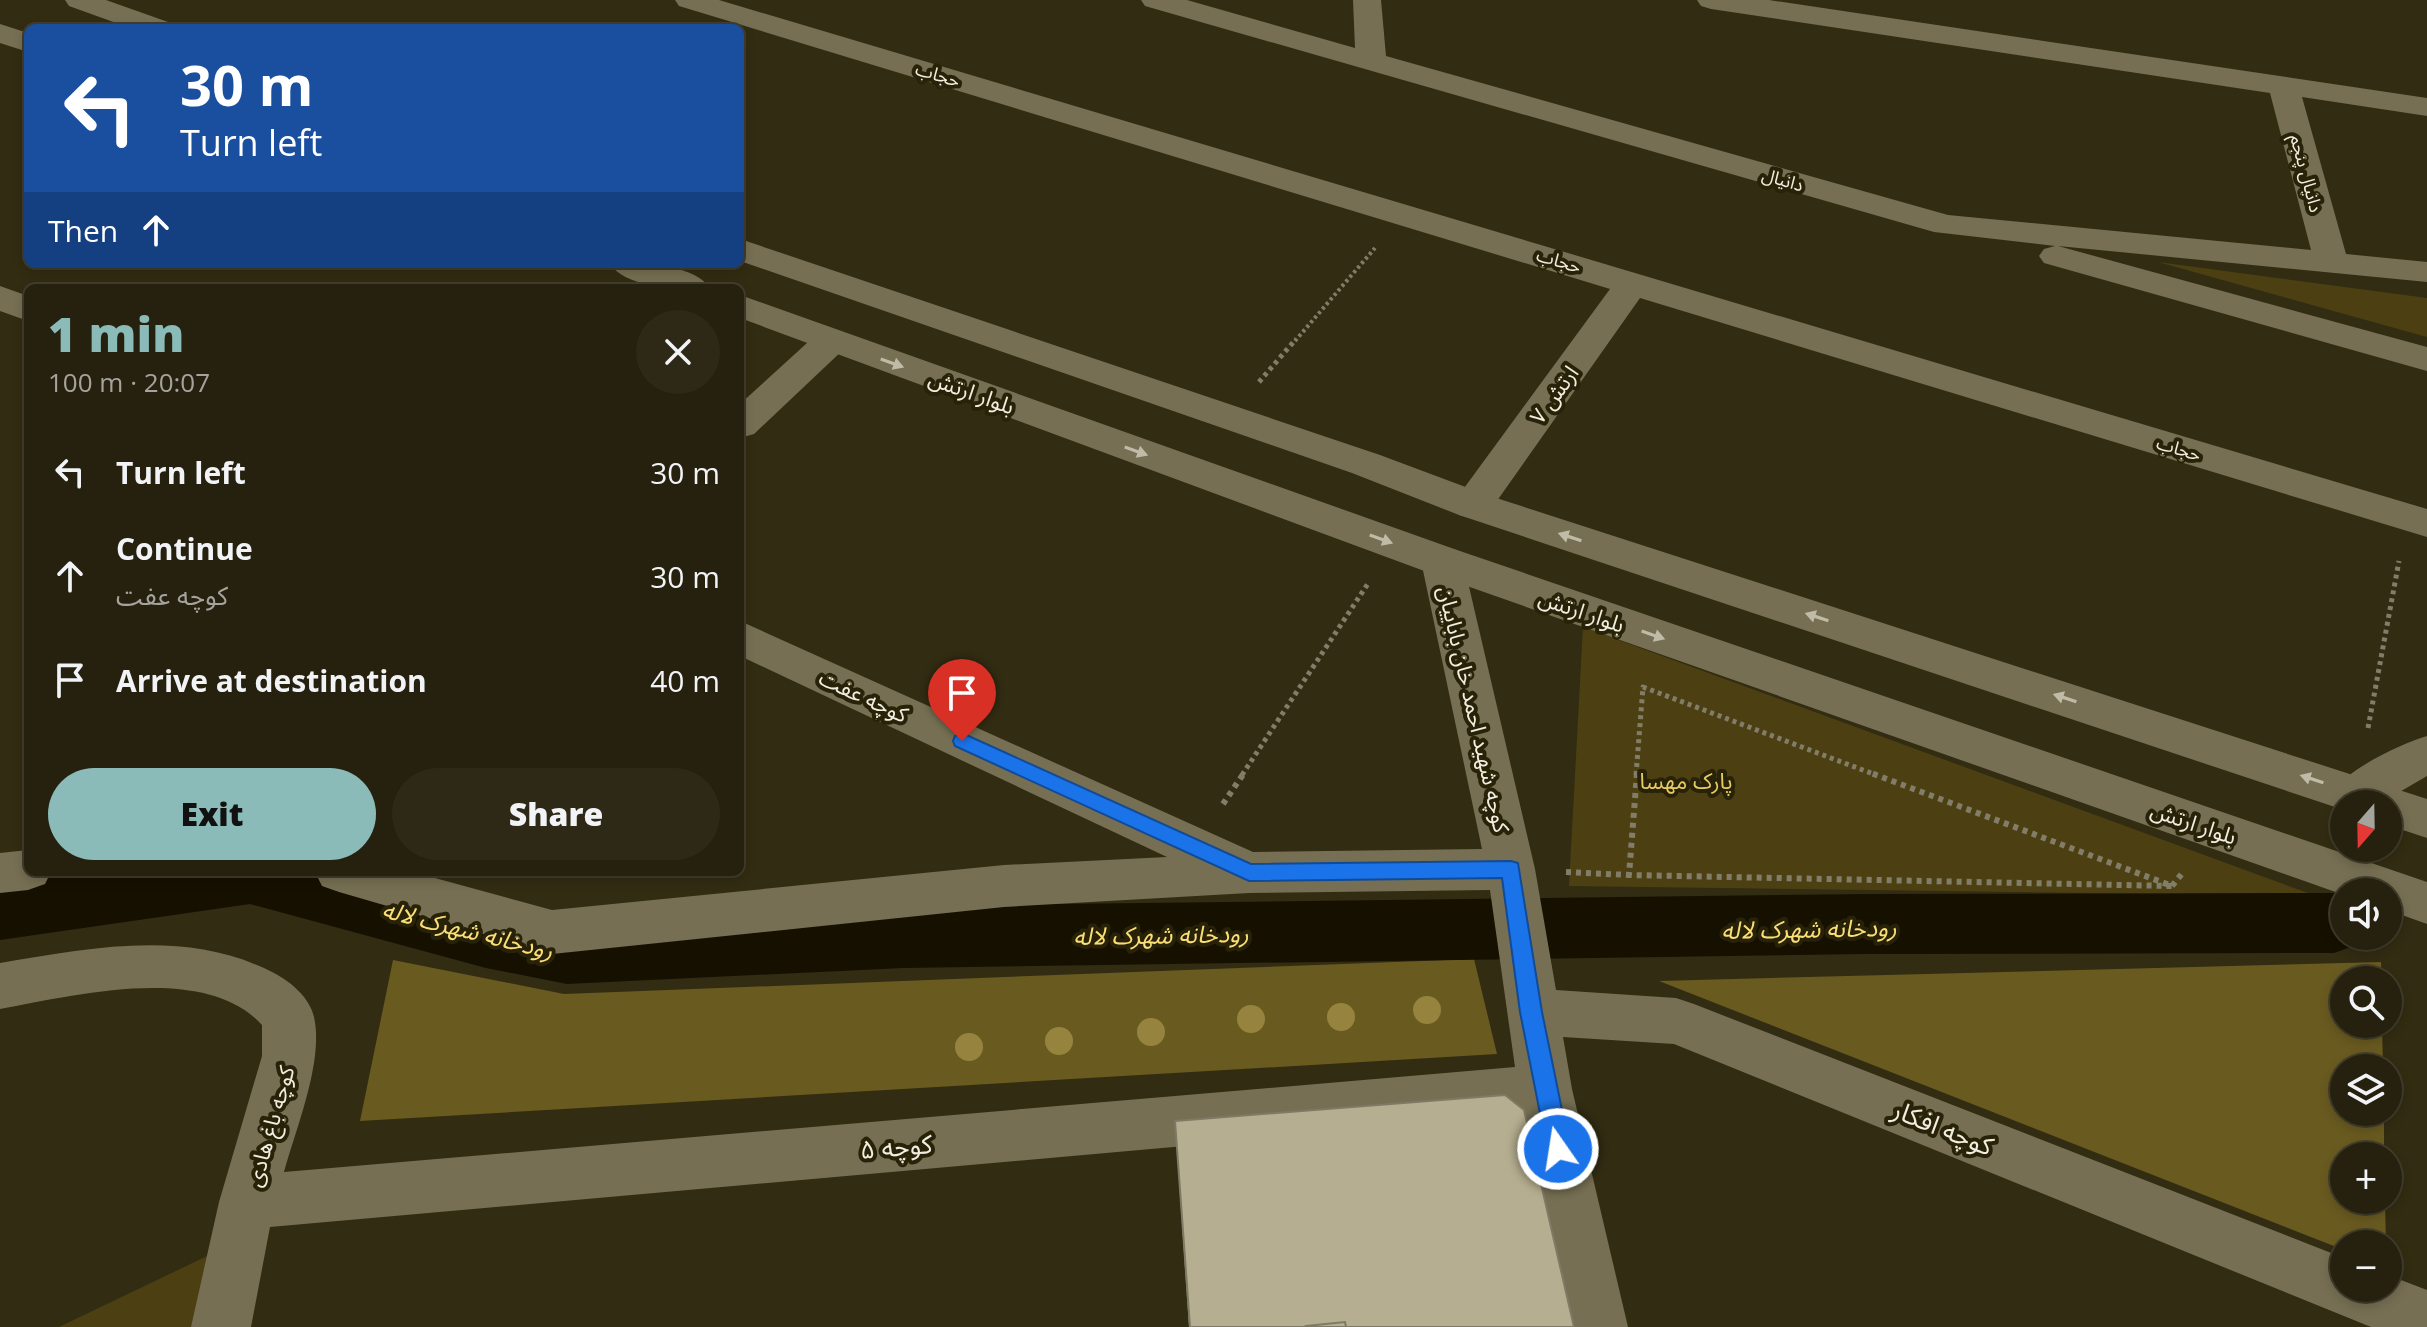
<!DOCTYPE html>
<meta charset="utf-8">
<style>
:root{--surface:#26210e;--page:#2e2917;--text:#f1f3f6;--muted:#a4a39e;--line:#423e2e;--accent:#8bbbb9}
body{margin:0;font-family:"Open Sans","Noto Sans Arabic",sans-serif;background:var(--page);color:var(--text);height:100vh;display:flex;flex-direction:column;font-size:30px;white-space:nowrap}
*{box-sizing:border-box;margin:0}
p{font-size:26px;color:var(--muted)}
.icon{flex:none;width:44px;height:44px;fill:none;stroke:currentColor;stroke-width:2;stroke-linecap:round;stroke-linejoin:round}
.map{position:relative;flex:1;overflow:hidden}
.details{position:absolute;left:24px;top:284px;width:720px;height:592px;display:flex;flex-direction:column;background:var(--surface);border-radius:12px;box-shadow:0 4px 12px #0003,0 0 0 2px var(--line)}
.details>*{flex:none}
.hud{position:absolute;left:24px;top:24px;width:720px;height:244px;border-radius:12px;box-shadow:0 4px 12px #0003,0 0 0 2px var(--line);background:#1a4fa0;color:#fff;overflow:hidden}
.needle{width:52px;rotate:200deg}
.tools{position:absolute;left:2330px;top:790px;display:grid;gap:16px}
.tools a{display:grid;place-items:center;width:72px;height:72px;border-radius:50%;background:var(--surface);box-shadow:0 4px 12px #0003,0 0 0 2px var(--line);font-size:40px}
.pin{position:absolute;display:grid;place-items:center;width:68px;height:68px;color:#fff;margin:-82px -34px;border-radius:50% 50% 50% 0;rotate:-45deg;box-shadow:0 0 8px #0007}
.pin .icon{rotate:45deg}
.me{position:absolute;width:88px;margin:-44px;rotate:347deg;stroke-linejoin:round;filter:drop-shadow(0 0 6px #0008)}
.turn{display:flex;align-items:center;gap:28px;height:168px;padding:0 24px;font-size:36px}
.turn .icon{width:104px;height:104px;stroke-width:2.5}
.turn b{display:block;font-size:56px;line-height:68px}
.then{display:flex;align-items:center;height:76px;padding:0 24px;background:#0003;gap:16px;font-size:30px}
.round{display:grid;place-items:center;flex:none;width:84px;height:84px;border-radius:42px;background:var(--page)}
.headline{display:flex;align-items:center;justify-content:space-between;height:136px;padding:0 24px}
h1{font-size:48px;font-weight:800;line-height:60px;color:var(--accent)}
.action{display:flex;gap:16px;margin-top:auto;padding:16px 24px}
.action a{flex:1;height:92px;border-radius:48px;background:var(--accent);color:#111;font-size:32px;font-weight:800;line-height:92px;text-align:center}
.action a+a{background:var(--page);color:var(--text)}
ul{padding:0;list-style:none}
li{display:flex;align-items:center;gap:24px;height:104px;padding:0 24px}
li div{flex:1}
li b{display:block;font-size:30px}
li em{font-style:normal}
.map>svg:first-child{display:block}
.green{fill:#4c4013}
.forest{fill:#695a20}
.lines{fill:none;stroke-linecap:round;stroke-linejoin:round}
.canal{fill:#161000;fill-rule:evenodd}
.path-far2{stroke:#827d68;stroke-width:4;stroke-dasharray:3 3;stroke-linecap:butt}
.path-far1{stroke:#827d68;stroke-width:5;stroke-dasharray:4 4;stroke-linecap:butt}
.path{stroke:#827d68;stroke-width:6;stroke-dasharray:5 5;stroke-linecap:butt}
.minor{fill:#766f53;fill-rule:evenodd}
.tertiary{fill:#766f53;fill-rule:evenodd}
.tree{fill:#96843e}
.wall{fill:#9c967c}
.building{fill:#b5ae90;stroke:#7f7a65;stroke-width:2}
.oneway{fill:#c0bba7}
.route{fill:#1a73e8;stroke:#114b97;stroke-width:2}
.labels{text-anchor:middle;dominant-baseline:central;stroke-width:8;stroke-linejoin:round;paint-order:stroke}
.far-street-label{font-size:18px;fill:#f2eedf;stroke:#282208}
.street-label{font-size:22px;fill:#f2eedf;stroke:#282208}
.park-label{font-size:22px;fill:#e7cc62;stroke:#282208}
.water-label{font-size:24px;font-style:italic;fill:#fbdf76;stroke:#282208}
.near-street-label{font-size:26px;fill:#f2eedf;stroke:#282208}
</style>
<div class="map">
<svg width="2427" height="1327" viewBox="0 0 2427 1327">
<rect width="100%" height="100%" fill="#322c12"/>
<path class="green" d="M2158 262 2427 298V337Z
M1583 627 2316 896 1569 886Z
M226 1247 202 1327H59Z"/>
<path class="forest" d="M1474 959 1497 1054 360 1121 393 960 564 994Z
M2381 962 2382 980H2344V1024H2382L2383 1068H2344V1112H2384V1156H2344V1200H2385L2386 1244H2344V1250L1659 981Z"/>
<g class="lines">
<path class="canal" d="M60 872H351L486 906 567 922 903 906 1864 894 2334 893 2344 896V936H2363L2359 944 2334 953 1864 954 903 968 567 984 486 968 250 904 0 940V880Z"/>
<path class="path-far2" d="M1295 341 1375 248"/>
<path class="path-far1" d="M1259 382 1296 339
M2368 728 2399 561
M1242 775 1369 582
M1636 775 1643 687 1876 775"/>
<path class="path" d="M1637 773 1629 875 2172 886 1871 773
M1223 804 1244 773
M1566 872 1629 875
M2172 886 2184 871"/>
<path class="minor" d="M675 0H719L2427 509V537L1640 298 1487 515 1473 519 1459 515 1453 505 1459 495 1610 289 679 6Z
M1141 0H1187L1355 48 1353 0H1381L1386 56 1948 215 2311 250 2270 93 1711 9 1701 6 1697 0H1769L2427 98V116L2302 97 2346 254 2427 262V282L2058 246 2427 347V371L2044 263 2039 256 2044 249 2055 246 1934 232 1145 6Z
M0 286 28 296V321L0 311Z
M831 330 844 333 849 341 844 349 754 434 740 438V404L818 333Z
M1442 546 1457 550 1463 561 1535 869 1556 990 1676 998 1694 1004 2344 1258V1288H2388V1275L2427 1290V1327H2371L1674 1044 1563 1037 1572 1089 1628 1327H1568L1524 1116 270 1227 251 1327H191L219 1202 262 1056V1025C204 962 74 996 0 1009V963C92 948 187 928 274 973 291 982 310 998 314 1017 324 1061 296 1128 284 1172L1515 1067 1490 890 1249 893 1004 907 552 954 339 892 322 886 315 872H413L552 910 1004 865 1167 857 740 656V621L1253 852 1482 849 1421 561 1427 550Z
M2427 736V776L2379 804H2344V809L2339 807 2332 794C2345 770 2400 744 2427 736Z
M28 850V872H51L45 884 28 890 0 893V853Z"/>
<path class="tertiary" d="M65 0H106L168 22 173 28H130L69 6Z
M0 24 28 33V52L0 43Z
M740 239 1380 455 1487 495 2427 799V838L2388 825V804H2344V810L1459 515 1352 473 740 261Z
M610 264C638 264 692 262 710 288 681 288 628 290 610 264Z
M740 295 1457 550 2427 882V924L2388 910V892H2344V895L1427 572 740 318Z"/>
</g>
<g class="tree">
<circle cx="1427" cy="1010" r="14"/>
<circle cx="1341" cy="1017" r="14"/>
<circle cx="1251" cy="1019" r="14"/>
<circle cx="1151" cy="1032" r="14"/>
<circle cx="1059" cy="1041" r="14"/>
<circle cx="969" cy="1047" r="14"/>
</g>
<path class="wall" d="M1175 1121 1574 1327H1189Z"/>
<path class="building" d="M1505 1095 1524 1110 1574 1327H1346L1345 1322 1306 1326 1304 1327H1190L1175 1121Z
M1345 1322 1346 1327H1304L1306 1326Z"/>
<defs><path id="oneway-solid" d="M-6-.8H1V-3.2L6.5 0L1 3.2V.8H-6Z" transform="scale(2)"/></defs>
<g class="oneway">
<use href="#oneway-solid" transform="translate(892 363) rotate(20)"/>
<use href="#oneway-solid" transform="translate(1136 451) rotate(20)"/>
<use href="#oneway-solid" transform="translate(1570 537) rotate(-162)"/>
<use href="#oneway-solid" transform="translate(1381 539) rotate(20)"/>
<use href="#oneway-solid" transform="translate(1817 617) rotate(-162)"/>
<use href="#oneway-solid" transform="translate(1653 635) rotate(19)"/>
<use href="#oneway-solid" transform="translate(2065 698) rotate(-162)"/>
<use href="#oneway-solid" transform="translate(2312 779) rotate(-162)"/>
</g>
<path class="route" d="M962 733 1251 864 1511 861 1518 863 1542 1012 1570 1149 1566 1156 1558 1160 1550 1156 1547 1149 1520 1012 1502 878 1249 881 955 746 953 741 955 736Z"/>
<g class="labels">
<g class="far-street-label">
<text transform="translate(938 74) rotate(17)">حجاب</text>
<text transform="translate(2307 173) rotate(75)">دانیال پنجم</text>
<text transform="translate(1783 179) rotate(16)">دانیال</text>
<text transform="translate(1559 260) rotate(17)">حجاب</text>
<text transform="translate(2179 448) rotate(17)">حجاب</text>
</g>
<g class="street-label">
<text transform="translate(972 391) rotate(20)">بلوار ارتش</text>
<text transform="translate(1553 394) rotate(-54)">ارتش ۷</text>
<text transform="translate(1582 610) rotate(19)">بلوار ارتش</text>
<text transform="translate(864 695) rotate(25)">کوچه عفت</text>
<text transform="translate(1475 709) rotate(77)">کوچه شهید احمد خان باباییان</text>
<text transform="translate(2194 822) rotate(19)">بلوار ارتش</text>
<text transform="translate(269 1126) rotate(-74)">کوچه باغ هادی</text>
</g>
<g class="park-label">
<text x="1686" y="780">پارک مهسا</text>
</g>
<g class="water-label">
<text transform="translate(1809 928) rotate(-1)">رودخانه شهرک لاله</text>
<text transform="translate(468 929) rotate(14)">رودخانه شهرک لاله</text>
<text transform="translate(1161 934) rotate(-1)">رودخانه شهرک لاله</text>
</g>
<g class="near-street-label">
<text transform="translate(1943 1127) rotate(22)">کوچه افکار</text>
<text transform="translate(896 1146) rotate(-5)">کوچه ۵</text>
</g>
</g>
</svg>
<div class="tools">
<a><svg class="needle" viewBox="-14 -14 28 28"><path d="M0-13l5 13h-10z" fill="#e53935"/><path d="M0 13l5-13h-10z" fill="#a4a39e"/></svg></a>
<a><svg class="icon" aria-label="sound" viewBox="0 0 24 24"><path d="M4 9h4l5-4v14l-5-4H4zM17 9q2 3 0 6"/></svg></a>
<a><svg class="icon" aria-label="search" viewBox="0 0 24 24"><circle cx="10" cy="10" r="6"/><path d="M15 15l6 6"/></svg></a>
<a><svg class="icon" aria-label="layers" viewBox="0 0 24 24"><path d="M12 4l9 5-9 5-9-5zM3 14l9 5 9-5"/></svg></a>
<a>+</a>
<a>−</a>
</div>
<div class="pin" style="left:962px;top:741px;background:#d93025"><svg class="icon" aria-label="arrive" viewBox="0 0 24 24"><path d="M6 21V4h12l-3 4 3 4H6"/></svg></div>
<svg class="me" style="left:1558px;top:1149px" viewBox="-20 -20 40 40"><circle r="17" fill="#1a73e8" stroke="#fff" stroke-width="3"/><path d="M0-11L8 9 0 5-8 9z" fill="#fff"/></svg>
<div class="hud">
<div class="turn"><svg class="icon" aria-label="left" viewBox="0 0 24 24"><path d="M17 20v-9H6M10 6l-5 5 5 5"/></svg><div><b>30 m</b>Turn left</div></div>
<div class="then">Then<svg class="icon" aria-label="ahead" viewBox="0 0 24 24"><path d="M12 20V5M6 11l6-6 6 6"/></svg></div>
</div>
<section class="details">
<div class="headline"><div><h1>1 min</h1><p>100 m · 20:07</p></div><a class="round"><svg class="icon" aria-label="close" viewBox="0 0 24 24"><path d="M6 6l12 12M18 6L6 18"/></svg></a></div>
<ul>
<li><svg class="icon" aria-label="left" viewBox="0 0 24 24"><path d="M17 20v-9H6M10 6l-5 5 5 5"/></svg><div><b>Turn left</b></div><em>30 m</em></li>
<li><svg class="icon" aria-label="ahead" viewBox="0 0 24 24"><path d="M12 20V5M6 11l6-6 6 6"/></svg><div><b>Continue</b><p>کوچه عفت</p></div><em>30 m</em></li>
<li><svg class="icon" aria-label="arrive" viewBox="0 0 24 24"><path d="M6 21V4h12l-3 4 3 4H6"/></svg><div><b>Arrive at destination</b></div><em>40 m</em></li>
</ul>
<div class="action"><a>Exit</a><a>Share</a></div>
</section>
</div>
